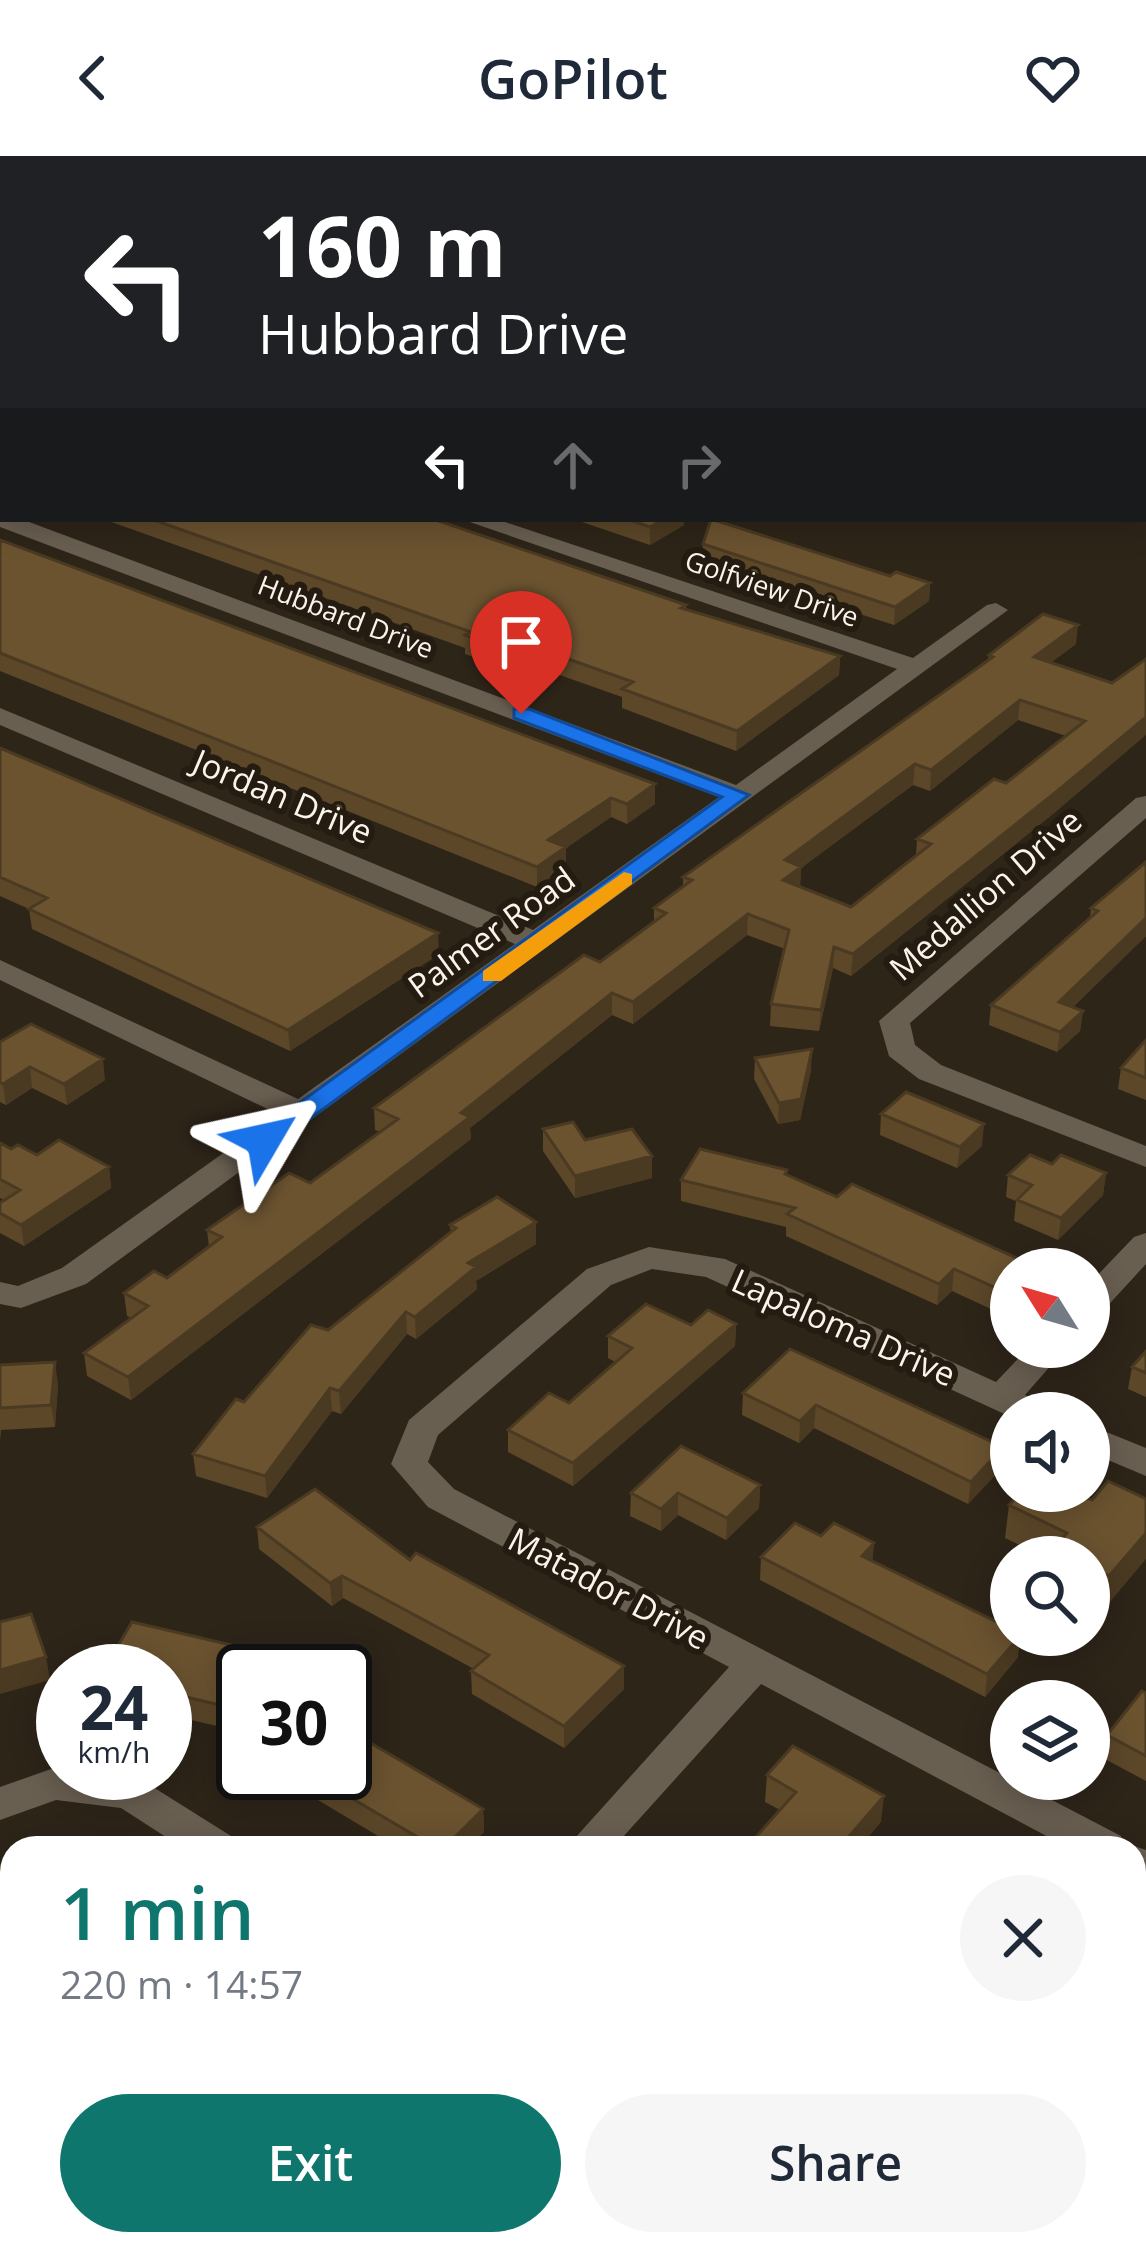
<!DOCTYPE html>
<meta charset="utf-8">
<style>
:root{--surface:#fff;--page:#f6f6f7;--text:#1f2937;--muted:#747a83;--accent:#0f766e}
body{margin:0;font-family:"Open Sans",sans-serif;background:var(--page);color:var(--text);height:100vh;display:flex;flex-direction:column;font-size:45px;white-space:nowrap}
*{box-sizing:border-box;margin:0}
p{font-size:39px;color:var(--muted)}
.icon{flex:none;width:66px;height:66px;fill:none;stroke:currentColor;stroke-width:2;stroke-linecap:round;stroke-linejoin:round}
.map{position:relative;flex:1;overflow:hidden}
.drawer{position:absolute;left:0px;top:1680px;width:1146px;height:420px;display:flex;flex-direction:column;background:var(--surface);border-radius:36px 36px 0 0;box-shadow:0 6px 30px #0003}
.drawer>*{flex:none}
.top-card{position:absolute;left:0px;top:0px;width:1146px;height:366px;box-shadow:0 6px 30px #0003;background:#202124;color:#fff;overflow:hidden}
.needle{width:78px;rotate:307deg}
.fabs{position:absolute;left:990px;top:1092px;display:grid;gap:24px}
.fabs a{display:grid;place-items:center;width:120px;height:120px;border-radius:50%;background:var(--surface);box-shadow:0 6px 30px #0003;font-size:60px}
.speed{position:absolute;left:36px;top:1488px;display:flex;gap:24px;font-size:60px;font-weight:700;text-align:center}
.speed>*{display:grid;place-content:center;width:156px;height:156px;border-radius:50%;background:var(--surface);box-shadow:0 6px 30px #0003;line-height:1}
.speed small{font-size:30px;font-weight:400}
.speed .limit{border:6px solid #111;border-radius:18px;background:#fff;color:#111}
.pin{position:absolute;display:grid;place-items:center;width:102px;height:102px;color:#fff;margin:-123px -51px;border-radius:50% 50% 50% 0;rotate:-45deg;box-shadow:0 0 12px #0007}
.pin .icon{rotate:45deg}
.me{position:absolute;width:132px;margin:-66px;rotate:54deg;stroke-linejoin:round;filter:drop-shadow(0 0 9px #0008)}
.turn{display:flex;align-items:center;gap:42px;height:252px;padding:0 60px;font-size:54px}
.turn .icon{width:156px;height:156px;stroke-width:2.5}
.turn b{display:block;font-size:84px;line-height:102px}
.lanes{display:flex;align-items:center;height:114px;padding:0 60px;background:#0003;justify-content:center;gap:60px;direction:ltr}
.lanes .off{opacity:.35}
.round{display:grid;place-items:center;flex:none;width:126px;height:126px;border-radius:63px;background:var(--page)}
.head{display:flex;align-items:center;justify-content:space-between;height:204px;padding:0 60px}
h1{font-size:72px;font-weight:600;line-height:90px;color:var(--accent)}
.primary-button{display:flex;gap:24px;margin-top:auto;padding:24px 60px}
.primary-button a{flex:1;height:138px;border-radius:72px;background:var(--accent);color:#fff;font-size:48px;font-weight:600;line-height:138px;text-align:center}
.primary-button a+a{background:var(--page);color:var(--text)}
header{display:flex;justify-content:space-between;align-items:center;height:156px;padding:0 60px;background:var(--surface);font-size:54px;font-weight:600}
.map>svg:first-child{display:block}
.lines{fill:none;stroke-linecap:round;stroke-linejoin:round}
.minor{fill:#695f51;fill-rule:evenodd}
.secondary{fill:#8a7659;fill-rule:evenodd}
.wall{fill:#5c4729;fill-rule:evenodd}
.shaded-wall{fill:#4b3a22}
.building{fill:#6b5330;stroke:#4b3a22;stroke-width:3;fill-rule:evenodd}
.route{fill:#1a73e8;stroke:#114b97;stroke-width:3}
.slow{fill:#f59e0b}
.labels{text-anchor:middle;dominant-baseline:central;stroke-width:12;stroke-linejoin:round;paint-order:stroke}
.far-street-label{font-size:27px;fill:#faf4ec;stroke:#241c10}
.street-label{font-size:33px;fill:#faf4ec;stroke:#241c10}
</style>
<header><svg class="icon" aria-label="back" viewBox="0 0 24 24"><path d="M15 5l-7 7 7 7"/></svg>GoPilot<svg class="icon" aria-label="heart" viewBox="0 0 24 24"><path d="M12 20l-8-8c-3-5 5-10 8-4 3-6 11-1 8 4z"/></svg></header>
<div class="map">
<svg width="1146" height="2100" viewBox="0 0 1146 2100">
<rect width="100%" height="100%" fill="#2e2519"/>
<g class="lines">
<path class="minor" d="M374 0H398L372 3Z
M423 0H446L421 3Z
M820 0H843L818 3Z
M3 181V193L0 194V182Z
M3 283V297L0 298V284Z
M0 356 3 363H21L736 629 897 513 461 363H496L913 502 987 449 996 447 1008 454 86 1128 21 1152 0 1148V1126L18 1130 62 1112 278 958 0 824V804L298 943 515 788 0 569V552L533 774 719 641 0 371Z
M1146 640V662L910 867 915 889 941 909 1146 990V1011L919 923 889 900 879 865 1136 642Z
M1146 1077V1108L1101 1157 1089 1160V1128L1134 1081Z
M649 1091 725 1103 996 1226 1029 1191H1067L1025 1239 1052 1257 1011 1261 706 1121 652 1113 611 1129 438 1279 428 1306 454 1333 1121 1680 1127 1692H1069L761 1528 613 1692H566L729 1511 428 1351 391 1308 409 1264 587 1113Z
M1089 1269 1146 1292V1320L1089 1296Z
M54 1612 145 1626 231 1680 237 1692H183L121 1652 56 1644 0 1664V1631Z
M1134 1690 1146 1694V1730L1134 1726V1692H1128Z
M1146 1940V1994L1134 1998V1944Z
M190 2088H244L238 2100H185Z
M1032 2088H1083L1077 2100H1027Z"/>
<path class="secondary" d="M522 0H549L551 3H524Z
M1143 155 1146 156V168L1143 167Z"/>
</g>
<path class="wall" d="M128 0H260L261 3H139Z
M1146 202V278L1143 277V204Z
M103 363H433L686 449V453L840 500 839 519 736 595 622 552V541L554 517 541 525 465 498V492Z
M573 363H684V369L650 389Z
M0 384 655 628V648L627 668 611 661 566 692V711L537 731 0 515Z
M703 388 930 427 929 445 894 469 702 407Z
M1076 488 1050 507 1112 527 1059 653 851 820 833 812 819 875 770 870 771 848 785 793 747 779 633 868 612 859 470 972 471 983 131 1244 87 1220 84 1197 131 1162 127 1160 124 1137 167 1122 209 1091 207 1074 310 1027 380 976 375 974 374 952 600 806 654 766V752L683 731V721L988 504 989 499ZM1018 564 1066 580 1006 627 917 683 916 700 851 751 800 731 801 712 913 629 930 635Z
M0 592 439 798 290 895 32 773 29 753 0 740Z
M1146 706V780L1073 851 1083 855 1080 875 1057 896 989 869 991 849 1090 762 1091 752Z
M1146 884V944L1118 933 1121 912Z
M0 886 105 924 67 949 32 932 6 949 0 946Z
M755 902 811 914 800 964 778 968 754 923Z
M881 958 982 990 957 1012 880 979Z
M543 973 652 1000V1022L575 1042 543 995Z
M0 987 11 993 37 999 109 1011 111 1032 24 1090 0 1077V1047L4 1044 0 1042Z
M1052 1008 1106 1017 1103 1039 1058 1084 1014 1065 1016 1045 1006 1041 1008 1019Z
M787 1020 837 1041 1021 1104 991 1153 952 1135 937 1149 786 1080V1071L681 1045V1024Z
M536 1066V1088L476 1125 477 1133 416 1183 407 1178 341 1258 332 1255 267 1342 196 1320 193 1298 244 1246 328 1174 451 1077 450 1069Z
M736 1168 735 1190 573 1330 508 1296V1274L569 1247 615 1206 608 1202V1180L691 1169Z
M790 1193 1000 1314 968 1348 814 1272 799 1287 742 1259 743 1237Z
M1146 1195V1241L1128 1233 1132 1211Z
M0 1209 58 1228 55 1271 1 1274 0 1285Z
M760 1329 759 1352 726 1384 678 1359 661 1375 630 1360 631 1337Z
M1146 1343 1104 1453 1089 1445V1401H1044L1005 1382 1009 1349Z
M257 1371 410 1404 624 1533 564 1592 472 1538 471 1515 474 1513 343 1442 332 1450 259 1393Z
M821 1380 874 1387 872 1405 1018 1501 985 1541 760 1424 761 1401Z
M240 1491 243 1515V1599L228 1590 226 1572 165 1558V1515Z
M1146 1537V1625L1103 1602 1107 1579Z
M273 1617H345L483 1653 484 1676 467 1692H398Z
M767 1619 881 1666 780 1654 765 1646Z
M12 1720V1816L0 1808V1731Z
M496 2088H530L520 2100H514Z
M785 2088H913L904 2100H804Z"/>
<path class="shaded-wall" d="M234 0H260L261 3H227Z
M1085 0H1102V3H1080Z
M3 99V115L0 116V100Z
M664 363H684V369L650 389V371Z
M930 427 929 445 894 469 895 451Z
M1078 469 1076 488 1031 521 1034 501Z
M554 498V517L541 525 540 506Z
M840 500 839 519 736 595 737 575Z
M1020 544 1018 564 930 635 931 614Z
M1146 561V579L1059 653 851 820 853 798Z
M915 608 913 629 801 712 800 731 782 745 785 704Z
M655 628V648L627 668V648Z
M611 642V661L566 692V711L537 731V711L548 684Z
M748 758 747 779 633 868V846Z
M1146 762V780L1057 866 1059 846Z
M438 777 439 798 290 895 288 874Z
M834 791 833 812 819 875 821 854Z
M612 837V859L470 972 471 983 131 1244 128 1221Z
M1083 855 1080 875 1057 896 1060 876Z
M812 893 811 914 800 964 778 968 779 947Z
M103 903 105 924 67 949 64 928Z
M30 911 32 932 6 949 3 928Z
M984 968 982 990 957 1012 960 991Z
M652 1000V1022L575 1042V1020Z
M109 1011 111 1032 24 1090 21 1069Z
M1106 1017 1103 1039 1058 1084 1061 1062Z
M536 1066V1088L476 1125 477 1133 416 1183 415 1161 468 1107Z
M954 1113 952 1135 937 1149 939 1128Z
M1011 1113V1133L991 1153 994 1131Z
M406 1156 407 1178 341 1258 339 1235Z
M736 1168 735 1190 573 1330V1307Z
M55 1206 58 1228 55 1271 51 1249Z
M330 1232 332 1255 267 1342 265 1320Z
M816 1249 814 1272 799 1287 800 1265Z
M1003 1291 1000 1314 968 1348 971 1326Z
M760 1329 759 1352 726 1384 727 1362Z
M678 1337V1359L661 1375V1353Z
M1146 1377V1403L1104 1453 1109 1420Z
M874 1387 872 1410 862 1400Z
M342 1420 343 1442 332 1450 330 1427Z
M1021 1479 1018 1501 985 1541 987 1518Z
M240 1491 242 1513 232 1506Z
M46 1501 50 1524 0 1538V1514Z
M624 1510V1533L564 1592V1570Z
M884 1640 881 1666 859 1692H839Z
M483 1653 484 1676 467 1692H444Z
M12 1877V1916L0 1928V1888Z
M517 2088H530L520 2100H518Z
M896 2088H913L904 2100H887Z"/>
<path class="building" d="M192 0H234L227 3H203Z
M867 0H1085L1080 3H861Z
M1146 57V91L1143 90V59Z
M3 68V99L0 100V69Z
M1146 202V253L1143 252V204Z
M151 363H433L686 449 681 452 840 500 737 575 622 533 633 526 554 498 540 506 465 479 471 476Z
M627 363H664L650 371Z
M711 363 890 420 896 416 930 427 895 451 703 388Z
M0 384 655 628 627 648 611 642 548 684 566 691 537 711 0 497Z
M1043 458 1078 469 1034 501 1112 527 1146 503V561L1061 632 853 798 834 791 821 854 771 848 789 774 748 758 633 846 612 837 461 957 470 961 128 1221 84 1197 148 1150 124 1137 154 1115 167 1122 222 1081 207 1074 289 1017 310 1027 398 963 374 952 584 799 600 806 666 757 654 752 692 724 683 721 993 501 989 499ZM1020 544 1085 565 1006 627 994 623 917 683 931 688 851 751 783 724 801 711 785 704 915 608 931 614Z
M0 592 438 777 288 874 29 753 47 742 0 721Z
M1146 706V762L1059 846 1083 855 1060 876 991 849 1098 755 1091 752Z
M31 868 103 903 64 928 30 911 3 928 0 926V886Z
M1146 884V922L1121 912Z
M812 893 801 943 779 947 755 902Z
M906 936 984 968 960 991 881 958Z
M573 966 585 984 632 973 652 1000 575 1020 543 973Z
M59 984 109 1011 21 1069 0 1057V1047L20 1034 0 1023V987L11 993 18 989 37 999Z
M700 993 787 1014 785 1018 837 1041 852 1028 1021 1104 994 1131 954 1113 939 1128 787 1058 795 1052 681 1024Z
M1030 999 1052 1008 1061 999 1106 1017 1061 1062 1017 1044 1032 1029 1008 1019Z
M497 1041 536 1066 468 1107 476 1111 415 1161 406 1156 339 1235 330 1232 265 1320 193 1298 236 1243 244 1246 311 1169 328 1174 456 1072 450 1069Z
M646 1148 691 1169 708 1154 736 1168 573 1307 508 1274 549 1237 569 1247 632 1192 608 1180Z
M790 1193 1003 1291 971 1326 816 1249 800 1265 743 1237Z
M1146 1195V1217L1132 1211Z
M55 1206 51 1249 0 1252V1209Z
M681 1290 760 1329 727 1362 678 1337 661 1353 631 1337Z
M1108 1325 1146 1343V1377L1109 1420 1089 1410V1401H1070L1053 1393 1067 1377 1009 1349 1022 1335H1072L1092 1344Z
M315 1333 410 1404 416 1397 624 1510 564 1570 471 1515 489 1499 342 1420 330 1427 257 1371Z
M795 1367 821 1380 834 1367 874 1387 862 1400 1011 1473V1479H1021L987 1518 761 1401Z
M31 1458 46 1501 0 1514V1466Z
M132 1466 240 1491 232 1506 248 1515H243V1578L226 1567 241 1554 165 1536V1515H103Z
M1142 1535 1146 1537V1600L1107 1579Z
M345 1572 483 1653 444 1692H436L309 1617H345Z
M793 1590 884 1640 839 1692H746L796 1636 767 1619Z
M56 1682 71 1692H44Z
M12 1720V1796L0 1788V1731Z
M0 1855 12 1864V1877L0 1888Z
M350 2088H432L449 2100H339Z
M830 2088H896L887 2100H849Z"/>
<path class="route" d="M514 553H529L749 639 273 990H255V979L722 641 514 562Z"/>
<path class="slow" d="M624 716 632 718V728L501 825H483V815Z"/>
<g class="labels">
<g class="far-street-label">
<text transform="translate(772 432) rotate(19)">Golfview Drive</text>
<text transform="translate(346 460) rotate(21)">Hubbard Drive</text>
</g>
<g class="street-label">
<text transform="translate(283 640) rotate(23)">Jordan Drive</text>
<text transform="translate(985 738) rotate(-41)">Medallion Drive</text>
<text transform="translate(491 776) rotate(-36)">Palmer Road</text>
<text transform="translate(844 1171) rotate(24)">Lapaloma Drive</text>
<text transform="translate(609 1432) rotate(28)">Matador Drive</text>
</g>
</g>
</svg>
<div class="fabs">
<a><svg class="needle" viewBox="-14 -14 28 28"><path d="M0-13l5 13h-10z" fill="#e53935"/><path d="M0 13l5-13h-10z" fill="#747a83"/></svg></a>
<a><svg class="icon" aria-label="sound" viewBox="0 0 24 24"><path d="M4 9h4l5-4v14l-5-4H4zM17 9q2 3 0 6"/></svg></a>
<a><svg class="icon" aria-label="search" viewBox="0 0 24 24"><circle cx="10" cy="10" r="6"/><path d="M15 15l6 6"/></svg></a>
<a><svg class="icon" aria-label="layers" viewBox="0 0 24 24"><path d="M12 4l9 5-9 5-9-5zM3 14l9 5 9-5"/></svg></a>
</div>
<div class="speed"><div>24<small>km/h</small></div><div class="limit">30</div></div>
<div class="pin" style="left:521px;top:558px;background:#d93025"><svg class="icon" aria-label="arrive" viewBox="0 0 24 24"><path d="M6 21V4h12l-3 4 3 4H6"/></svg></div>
<svg class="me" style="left:264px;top:984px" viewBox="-20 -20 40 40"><path d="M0-17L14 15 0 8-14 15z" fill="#1a73e8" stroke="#fff" stroke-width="4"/></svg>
<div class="top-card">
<div class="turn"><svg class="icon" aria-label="left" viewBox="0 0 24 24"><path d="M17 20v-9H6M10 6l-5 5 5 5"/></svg><div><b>160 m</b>Hubbard Drive</div></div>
<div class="lanes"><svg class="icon" aria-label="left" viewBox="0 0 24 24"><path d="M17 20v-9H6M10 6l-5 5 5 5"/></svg><svg class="icon off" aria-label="ahead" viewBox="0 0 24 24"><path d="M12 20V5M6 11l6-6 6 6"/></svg><svg class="icon off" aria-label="right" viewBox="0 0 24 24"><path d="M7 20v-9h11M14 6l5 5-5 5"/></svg></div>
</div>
<section class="drawer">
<div class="head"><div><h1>1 min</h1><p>220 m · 14:57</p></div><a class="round"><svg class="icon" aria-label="close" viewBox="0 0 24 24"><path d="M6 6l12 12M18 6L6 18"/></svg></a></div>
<div class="primary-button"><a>Exit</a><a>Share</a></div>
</section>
</div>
